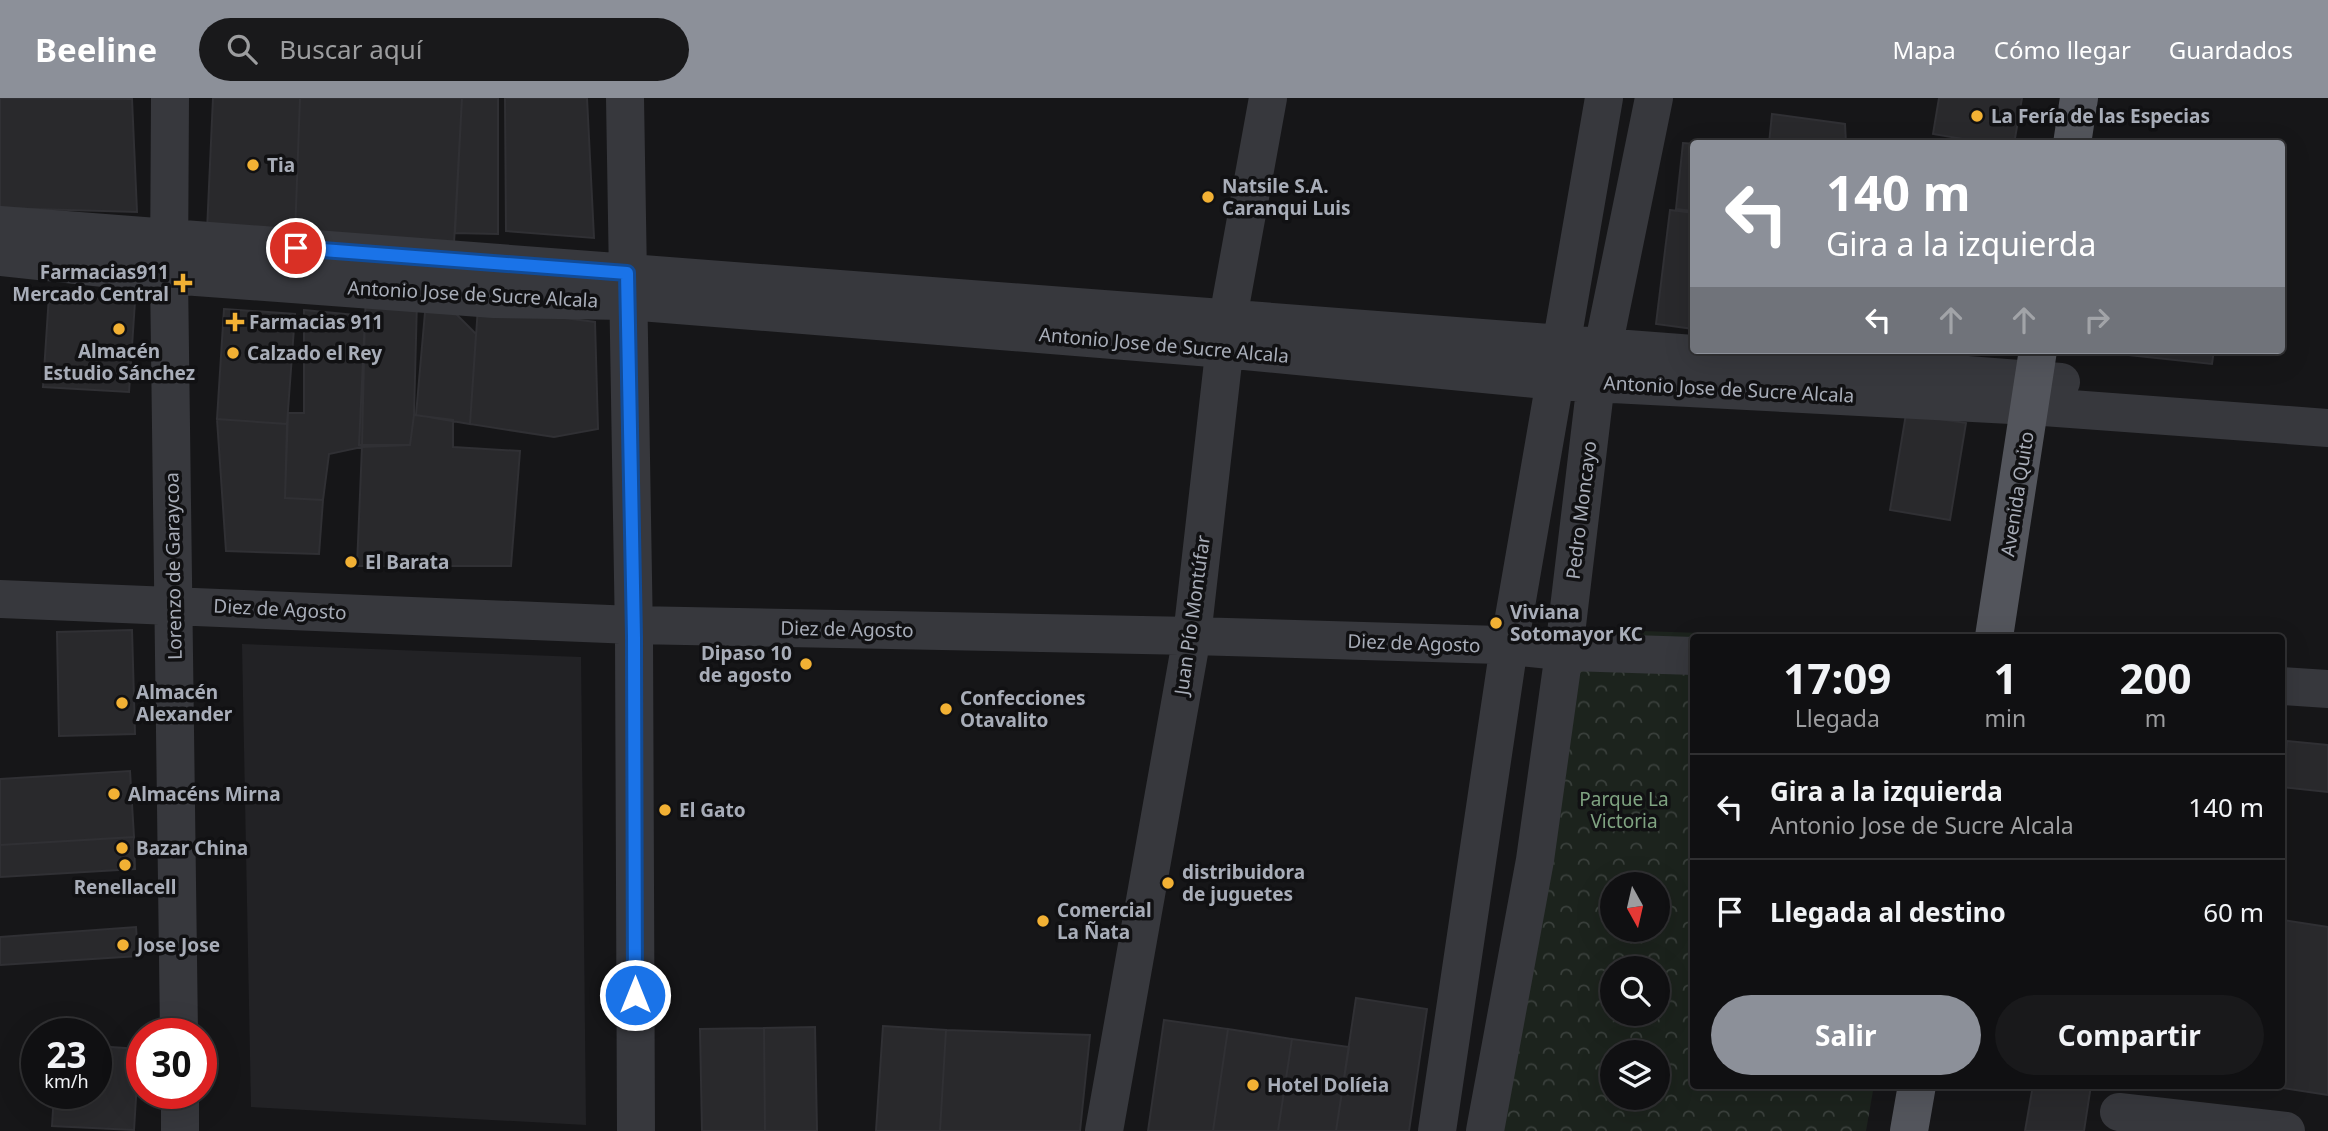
<!DOCTYPE html>
<html lang="es">
<meta charset="utf-8">
<style>
:root{--surface:#101012;--page:#19191b;--text:#f1f3f6;--muted:#9c9d9f;--line:#303032;--accent:#8c9099}
body{margin:0;font-family:"Noto Sans",sans-serif;background:var(--page);color:var(--text);height:100vh;display:flex;flex-direction:column;font-size:26px;white-space:nowrap}
*{box-sizing:border-box;margin:0}
p{font-size:23px;color:var(--muted)}
.icon{flex:none;width:38px;height:38px;fill:none;stroke:currentColor;stroke-width:2;stroke-linecap:round;stroke-linejoin:round}
.map{position:relative;flex:1;overflow:hidden}
.drawer{position:absolute;left:1690px;top:536px;width:595px;height:455px;display:flex;flex-direction:column;background:var(--surface);border-radius:7px;box-shadow:0 7px 28px #0002,0 0 0 2px var(--line)}
.drawer>*{flex:none}
.hud{position:absolute;left:1690px;top:42px;width:595px;height:214px;border-radius:7px;box-shadow:0 7px 28px #0002,0 0 0 2px var(--line);background:#8c9099;color:#fff;overflow:hidden}
.needle{width:46px;rotate:172deg}
.buttons{position:absolute;left:1600px;top:774px;display:grid;gap:14px}
.buttons a{display:grid;place-items:center;width:70px;height:70px;border-radius:50%;background:var(--surface);box-shadow:0 7px 28px #0002,0 0 0 2px var(--line);font-size:35px}
.speed{position:absolute;left:21px;top:920px;display:flex;gap:14px;font-size:35px;font-weight:700;text-align:center}
.speed>*{display:grid;place-content:center;width:91px;height:91px;border-radius:50%;background:var(--surface);box-shadow:0 7px 28px #0002,0 0 0 2px var(--line);line-height:1}
.speed small{font-size:18px;font-weight:400}
.speed .limit{border:10px solid #d22;background:#fff;color:#111}
.pin{position:absolute;display:grid;place-items:center;width:60px;height:60px;color:#fff;margin:-30px;border:4px solid #fff;border-radius:50%;box-shadow:0 2px 7px #0007}
.me{position:absolute;width:77px;margin:-38px;rotate:0deg;stroke-linejoin:round;filter:drop-shadow(0 0 5px #0008)}
.turn{display:flex;align-items:center;gap:24px;height:147px;padding:0 21px;font-size:32px}
.turn .icon{width:91px;height:91px;stroke-width:2.5}
.turn b{display:block;font-size:49px;line-height:60px}
.lanes{display:flex;align-items:center;height:66px;padding:0 21px;background:#0003;justify-content:center;gap:35px;direction:ltr}
.lanes .off{opacity:.35}
.eta{display:flex;justify-content:space-evenly;align-items:center;height:119px;text-align:center}
.eta b{font-size:42px;font-weight:700;line-height:49px}
.action{display:flex;gap:14px;margin-top:auto;padding:14px 21px}
.action a{flex:1;height:80px;border-radius:42px;background:var(--accent);color:#fff;font-size:28px;font-weight:700;line-height:80px;text-align:center}
.action a+a{background:var(--page);color:var(--text)}
ul{padding:0;list-style:none}
li{display:flex;align-items:center;gap:21px;height:105px;padding:0 21px;border-top:2px solid var(--line)}
li div{flex:1}
li b{display:block;font-size:26px}
li em{font-style:normal}
header{display:flex;align-items:center;gap:42px;box-sizing:border-box;height:98px;padding:0 35px;background:var(--accent);color:#fff}
header strong{font-size:33px}
nav{display:flex;gap:38px;margin-inline-start:auto;font-size:24px}
.search{width:490px;height:63px;background:var(--page);display:flex;align-items:center;gap:18px;box-sizing:border-box;padding:0 24px;border-radius:38px;color:var(--muted);font-size:26px}
.map>svg:first-child{display:block}
.built{fill:#222225}
.park{fill:url(#park-crowns);fill-rule:evenodd}
.building{fill:#29292c;stroke:#303034;stroke-width:2}
.lines{fill:none;stroke-linecap:round;stroke-linejoin:round}
.minor{stroke:#37383d;stroke-width:38}
.major{stroke:#53555c;stroke-width:38}
.route-casing{stroke:#114b97;stroke-width:18}
.route{stroke:#1a73e8;stroke-width:12}
.poi-dot{fill:#f2b134;stroke:#111113;stroke-width:2.5}
.labels{text-anchor:middle;dominant-baseline:central;stroke-width:7;stroke-linejoin:round;paint-order:stroke}
.poi-label{font-size:19px;font-weight:bold;fill:#a8adb8;stroke:#111113;text-anchor:start}
.street-label{font-size:19px;fill:#a8adb8;stroke:#111113}
.park-label{font-size:19px;fill:#7fa381;stroke:#111113}
</style>
<header>
<strong>Beeline</strong>
<div class="search"><svg class="icon" aria-label="search" viewBox="0 0 24 24"><circle cx="10" cy="10" r="6"/><path d="M15 15l6 6"/></svg>Buscar aquí</div>
<nav><a>Mapa</a><a>Cómo llegar</a><a>Guardados</a></nav>
</header>
<div class="map">
<svg width="2328" height="1033" viewBox="0 0 2328 1033">
<defs>
<pattern id="park-crowns" width="20" height="18" patternUnits="userSpaceOnUse" patternTransform="scale(1.75)"><rect width="20" height="18" fill="#1c231d"/><path d="M2 6a3 3 0 1 1 6 0M12 15a3 3 0 1 1 6 0" fill="none" stroke="#3a403c"/></pattern>
</defs>
<rect width="100%" height="100%" fill="#161618"/>
<path class="built" d="M242 546 581 559 586 1027 251 1009Z"/>
<path class="park" d="M1583 531 1819 539H1694V987H1874L1866 1033H1498ZM1612 786H1657V831H1612ZM1612 870H1657V915H1612ZM1612 954H1657V999H1612Z"/>
<path class="building" d="M0 0 132 1 137 114 0 110Z
M213 0H300L295 137 207 133Z
M300 0H462L454 145 295 137Z
M462 0H498V136L455 135Z
M505 0H587L594 140 506 133Z
M1939 0H2022L2014 46H1993L1933 36Z
M1772 16 1845 26 1846 46H1769Z
M1683 45 1694 46V113L1676 111Z
M1670 112 1694 115V231L1656 226Z
M49 197 135 203 129 294 43 289Z
M366 198 417 202 414 317 410 347H359Z
M426 203 445 205 476 236 470 326 416 317Z
M478 209 595 224 598 331 554 339 470 326Z
M224 211 295 216 287 326 217 321Z
M304 212 365 218 362 349 329 356 323 402 285 400 288 315H304Z
M2129 252H2214L2212 266 2129 257Z
M1906 316 1966 325 1950 422 1890 412Z
M414 317 453 322V349L520 353 511 468H357L362 349 410 347Z
M217 321 287 326 285 400 323 402 319 456 226 453Z
M132 532 135 636 59 638 57 534Z
M2287 643 2328 647V694L2282 689Z
M130 673 134 739 0 747V681Z
M134 739 135 771 0 779V747Z
M2282 822 2328 829V997L2264 987H2282Z
M136 829 138 858 0 867V839Z
M1356 900 1427 911 1409 1033H1336Z
M1164 922 1228 931 1213 1033H1148Z
M883 928 946 932 940 1033H876Z
M815 929 817 1033H765L764 930Z
M764 930 765 1033H702L700 931Z
M1228 931 1292 941 1278 1033H1213Z
M946 932 1090 937 1080 1033H940Z
M1292 941 1349 949 1336 1033H1278Z
M96 948 139 951 134 1032 52 1028 54 996H96Z
M2033 987H2091L2084 1033H2025Z"/>
<g class="lines">
<path class="minor" d="M170 0 169 177 179 936
M625 0 634 539 636 1033
M0 127 2061 284
M0 159 169 177 494 201 628 203 1224 251 1555 283 2030 308 2328 330
M0 501 633 527 1192 538 1500 547 1570 554 1694 558
M2282 588 2328 591
M180 996V1033
M2119 1014 2286 1033
M1104 1033 1192 538 1228 220 1268 0
M1437 1033 1509 548 1604 0
M1485 1033 1535 762 1562 569 1596 284 1654 0"/>
<path class="major" d="M2072 46 2079 0
M1994 539 2038 252
M1909 1033 1917 987"/>
</g>
<g class="lines">
<g class="route-casing">
<path id="route" d="M296 150 627 175 634 539 635 897"/>
</g>
<use href="#route" class="route"/>
</g>
<g class="poi-dot">
<circle cx="1977" cy="18" r="7"/>
<circle cx="253" cy="67" r="7"/>
<circle cx="1208" cy="99" r="7"/>
<path d="M179.5 174.5h7v7h7v7h-7v7h-7v-7h-7v-7h7z"/>
<path d="M231.5 213.5h7v7h7v7h-7v7h-7v-7h-7v-7h7z"/>
<circle cx="119" cy="231" r="7"/>
<circle cx="233" cy="255" r="7"/>
<circle cx="351" cy="464" r="7"/>
<circle cx="1496" cy="525" r="7"/>
<circle cx="806" cy="566" r="7"/>
<circle cx="122" cy="605" r="7"/>
<circle cx="946" cy="611" r="7"/>
<circle cx="114" cy="696" r="7"/>
<circle cx="665" cy="712" r="7"/>
<circle cx="122" cy="750" r="7"/>
<circle cx="125" cy="767" r="7"/>
<circle cx="1168" cy="785" r="7"/>
<circle cx="1043" cy="823" r="7"/>
<circle cx="123" cy="847" r="7"/>
<circle cx="1253" cy="987" r="7"/>
</g>
<g class="labels">
<g class="poi-label">
<text x="1991" y="18">La Fería de las Especias</text>
<text x="267" y="67">Tia</text>
<text x="1222" y="88">Natsile S.A.<tspan x="1222" dy="22">Caranqui Luis</tspan></text>
<text x="169" y="174" text-anchor="end">Farmacias911<tspan x="169" dy="22">Mercado Central</tspan></text>
<text x="249" y="224">Farmacias 911</text>
<text x="119" y="253" text-anchor="middle">Almacén<tspan x="119" dy="22">Estudio Sánchez</tspan></text>
<text x="247" y="255">Calzado el Rey</text>
<text x="365" y="464">El Barata</text>
<text x="1510" y="514">Viviana<tspan x="1510" dy="22">Sotomayor KC</tspan></text>
<text x="792" y="555" text-anchor="end">Dipaso 10<tspan x="792" dy="22">de agosto</tspan></text>
<text x="136" y="594">Almacén<tspan x="136" dy="22">Alexander</tspan></text>
<text x="960" y="600">Confecciones<tspan x="960" dy="22">Otavalito</tspan></text>
<text x="128" y="696">Almacéns Mirna</text>
<text x="679" y="712">El Gato</text>
<text x="136" y="750">Bazar China</text>
<text x="1182" y="774">distribuidora<tspan x="1182" dy="22">de juguetes</tspan></text>
<text x="125" y="789" text-anchor="middle">Renellacell</text>
<text x="1057" y="812">Comercial<tspan x="1057" dy="22">La Ñata</tspan></text>
<text x="137" y="847">Jose Jose</text>
<text x="1267" y="987">Hotel Dolíeia</text>
</g>
<g class="street-label">
<text transform="translate(473 196) rotate(3)">Antonio Jose de Sucre Alcala</text>
<text transform="translate(1164 247) rotate(5)">Antonio Jose de Sucre Alcala</text>
<text transform="translate(1729 291) rotate(3)">Antonio Jose de Sucre Alcala</text>
<text transform="translate(2017 396) rotate(-81)">Avenida Quito</text>
<text transform="translate(1581 412) rotate(-83)">Pedro Moncayo</text>
<text transform="translate(173 468) rotate(-91)">Lorenzo de Garaycoa</text>
<text transform="translate(280 511) rotate(3)">Diez de Agosto</text>
<text transform="translate(1192 517) rotate(-82)">Juan Pío Montúfar</text>
<text transform="translate(847 531) rotate(1)">Diez de Agosto</text>
<text transform="translate(1414 545) rotate(2)">Diez de Agosto</text>
</g>
<g class="park-label">
<text x="1624" y="701">Parque La<tspan x="1624" dy="22">Victoria</tspan></text>
</g>
</g>
</svg>
<div class="buttons">
<a><svg class="needle" viewBox="-14 -14 28 28"><path d="M0-13l5 13h-10z" fill="#e53935"/><path d="M0 13l5-13h-10z" fill="#9c9d9f"/></svg></a>
<a><svg class="icon" aria-label="search" viewBox="0 0 24 24"><circle cx="10" cy="10" r="6"/><path d="M15 15l6 6"/></svg></a>
<a><svg class="icon" aria-label="layers" viewBox="0 0 24 24"><path d="M12 4l9 5-9 5-9-5zM3 14l9 5 9-5"/></svg></a>
</div>
<div class="speed"><div>23<small>km/h</small></div><div class="limit">30</div></div>
<div class="pin" style="left:296px;top:150px;background:#d93025"><svg class="icon" aria-label="arrive" viewBox="0 0 24 24"><path d="M6 21V4h12l-3 4 3 4H6"/></svg></div>
<svg class="me" style="left:635px;top:897px" viewBox="-20 -20 40 40"><circle r="17" fill="#1a73e8" stroke="#fff" stroke-width="3"/><path d="M0-11L8 9 0 5-8 9z" fill="#fff"/></svg>
<div class="hud">
<div class="turn"><svg class="icon" aria-label="left" viewBox="0 0 24 24"><path d="M17 20v-9H6M10 6l-5 5 5 5"/></svg><div><b>140 m</b>Gira a la izquierda</div></div>
<div class="lanes"><svg class="icon" aria-label="left" viewBox="0 0 24 24"><path d="M17 20v-9H6M10 6l-5 5 5 5"/></svg><svg class="icon off" aria-label="ahead" viewBox="0 0 24 24"><path d="M12 20V5M6 11l6-6 6 6"/></svg><svg class="icon off" aria-label="ahead" viewBox="0 0 24 24"><path d="M12 20V5M6 11l6-6 6 6"/></svg><svg class="icon off" aria-label="right" viewBox="0 0 24 24"><path d="M7 20v-9h11M14 6l5 5-5 5"/></svg></div>
</div>
<section class="drawer">
<div class="eta">
<div><b>17:09</b><p>Llegada</p></div>
<div><b>1</b><p>min</p></div>
<div><b>200</b><p>m</p></div>
</div>
<ul>
<li><svg class="icon" aria-label="left" viewBox="0 0 24 24"><path d="M17 20v-9H6M10 6l-5 5 5 5"/></svg><div><b>Gira a la izquierda</b><p>Antonio Jose de Sucre Alcala</p></div><em>140 m</em></li>
<li><svg class="icon" aria-label="arrive" viewBox="0 0 24 24"><path d="M6 21V4h12l-3 4 3 4H6"/></svg><div><b>Llegada al destino</b></div><em>60 m</em></li>
</ul>
<div class="action"><a>Salir</a><a>Compartir</a></div>
</section>
</div>
